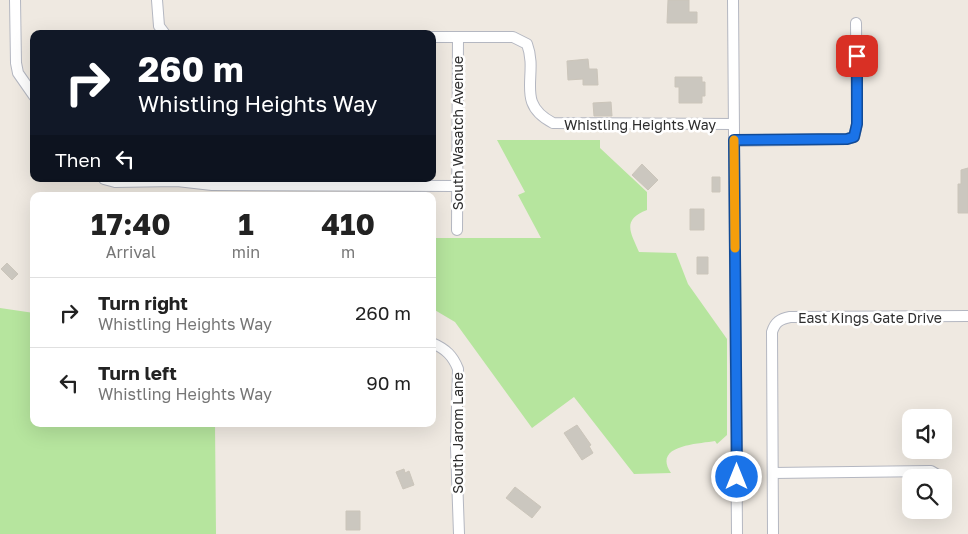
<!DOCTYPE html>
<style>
:root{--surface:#fff;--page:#f6f6f6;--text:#222;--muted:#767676;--line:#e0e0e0}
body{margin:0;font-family:"Golos Text",sans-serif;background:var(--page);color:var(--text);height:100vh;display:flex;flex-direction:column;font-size:19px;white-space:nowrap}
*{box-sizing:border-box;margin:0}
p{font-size:16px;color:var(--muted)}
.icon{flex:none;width:28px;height:28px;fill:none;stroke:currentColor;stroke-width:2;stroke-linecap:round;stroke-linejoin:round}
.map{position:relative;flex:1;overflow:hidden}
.side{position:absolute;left:30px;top:192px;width:406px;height:235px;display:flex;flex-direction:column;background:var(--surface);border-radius:10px;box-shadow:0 5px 20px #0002}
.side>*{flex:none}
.banner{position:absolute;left:30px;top:30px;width:406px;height:152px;border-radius:10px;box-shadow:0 5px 20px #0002;background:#111827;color:#fff;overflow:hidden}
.controls{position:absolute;left:902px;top:409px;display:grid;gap:10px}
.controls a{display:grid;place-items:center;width:50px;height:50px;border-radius:10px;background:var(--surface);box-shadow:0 5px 20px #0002;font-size:25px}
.pin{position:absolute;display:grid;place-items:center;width:42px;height:42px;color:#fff;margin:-21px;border-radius:10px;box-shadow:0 2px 8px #0006}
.me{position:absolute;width:55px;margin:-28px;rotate:0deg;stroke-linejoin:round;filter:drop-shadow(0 0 4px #0008)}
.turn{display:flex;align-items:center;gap:18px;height:105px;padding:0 25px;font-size:22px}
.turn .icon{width:65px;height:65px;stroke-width:2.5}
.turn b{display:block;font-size:35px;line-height:42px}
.then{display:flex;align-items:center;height:48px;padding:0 25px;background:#0003;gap:10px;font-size:19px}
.eta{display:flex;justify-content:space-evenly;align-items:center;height:85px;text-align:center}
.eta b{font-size:30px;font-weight:700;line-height:35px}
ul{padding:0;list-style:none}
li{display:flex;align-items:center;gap:15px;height:70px;padding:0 25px;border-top:1px solid var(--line)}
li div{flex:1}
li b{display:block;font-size:19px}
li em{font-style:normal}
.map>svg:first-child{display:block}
.green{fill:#b6e59e}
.building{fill:#cbc7bf;stroke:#cbc5ba}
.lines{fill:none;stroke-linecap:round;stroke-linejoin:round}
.minor-casing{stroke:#b4b7c1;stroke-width:12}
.minor{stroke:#fff;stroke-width:10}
.route-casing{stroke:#114b97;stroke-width:12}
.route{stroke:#1a73e8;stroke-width:9}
.slow{stroke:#f59e0b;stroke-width:9}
.labels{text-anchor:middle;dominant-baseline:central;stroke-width:5;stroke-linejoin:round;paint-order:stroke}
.street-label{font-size:14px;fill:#2e2e2e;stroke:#fff}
</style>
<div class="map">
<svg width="968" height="534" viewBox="0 0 968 534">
<rect width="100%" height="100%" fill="#efe9e1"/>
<path class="green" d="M497 140H600V148L647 192V210C621 220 631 233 639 252L676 253 688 284 727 339V435L717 444 715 441C698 444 652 445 671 473L634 474 574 397 532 428 455 322 433 309V238H541L518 195 525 192Z
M0 308 34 313V424H215L216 534H0Z"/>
<path class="building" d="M668 0H689V12H697V23H667Z
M588 59 589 69H597L598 85H583V79L568 80 567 61Z
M675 77H702V82H705V96H702V103H679V87H675Z
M611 102 612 116H594L593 103Z
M642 164 658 180 648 190 632 175Z
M968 168V213H958V184H961V170Z
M712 177H720V192H712Z
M690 209H704V230H690Z
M697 257H708V274H697Z
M7 263 18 274 12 280 1 269Z
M577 425 591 445 589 446 593 453 582 460 564 433Z
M404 469 405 473 409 471 414 485 403 489 396 472Z
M515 487 541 507 532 518 506 498Z
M346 511H360V530H346Z"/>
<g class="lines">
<g class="minor-casing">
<path id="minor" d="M15 0 16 63 18 73 34 96
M157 0 159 26 165 34
M733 0 737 534
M432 37H513L527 44C539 76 514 103 553 123L734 124
M734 141 847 139 854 137 857 124 856 23
M104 179 115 182 177 181 212 185 457 186
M457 230 458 37
M432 343C446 349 453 356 458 369L456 447 459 534
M773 473 931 471 943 478
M773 534 772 332C775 322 780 319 790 317L968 316"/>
</g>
<use href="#minor" class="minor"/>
</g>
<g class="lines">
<g class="route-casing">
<path id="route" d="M737 477 734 140 847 139 854 137 857 124V56"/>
</g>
<use href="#route" class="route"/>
<path class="slow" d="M734 140 735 248"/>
</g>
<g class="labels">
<g class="street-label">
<text x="640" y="124">Whistling Heights Way</text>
<text transform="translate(457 133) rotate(-90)">South Wasatch Avenue</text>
<text x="870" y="317">East Kings Gate Drive</text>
<text transform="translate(457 433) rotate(-90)">South Jarom Lane</text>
</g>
</g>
</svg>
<div class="controls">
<a><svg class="icon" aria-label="sound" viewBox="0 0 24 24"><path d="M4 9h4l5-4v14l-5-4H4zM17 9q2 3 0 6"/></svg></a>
<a><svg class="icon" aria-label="search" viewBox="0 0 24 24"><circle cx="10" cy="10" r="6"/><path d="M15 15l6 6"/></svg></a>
</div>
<div class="pin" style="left:857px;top:56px;background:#d93025"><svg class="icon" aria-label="arrive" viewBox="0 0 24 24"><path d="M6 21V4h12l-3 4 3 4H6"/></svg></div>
<svg class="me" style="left:737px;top:477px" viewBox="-20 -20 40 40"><circle r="17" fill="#1a73e8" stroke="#fff" stroke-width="3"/><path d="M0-11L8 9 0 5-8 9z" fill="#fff"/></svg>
<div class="banner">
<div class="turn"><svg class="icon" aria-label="right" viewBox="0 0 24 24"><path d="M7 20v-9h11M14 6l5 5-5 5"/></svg><div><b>260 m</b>Whistling Heights Way</div></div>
<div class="then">Then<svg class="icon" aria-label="left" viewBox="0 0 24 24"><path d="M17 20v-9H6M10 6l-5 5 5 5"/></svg></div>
</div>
<section class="side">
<div class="eta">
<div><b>17:40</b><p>Arrival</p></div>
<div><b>1</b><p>min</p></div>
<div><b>410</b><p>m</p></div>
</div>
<ul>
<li><svg class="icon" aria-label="right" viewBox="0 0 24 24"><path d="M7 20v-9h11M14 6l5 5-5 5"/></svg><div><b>Turn right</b><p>Whistling Heights Way</p></div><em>260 m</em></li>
<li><svg class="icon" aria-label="left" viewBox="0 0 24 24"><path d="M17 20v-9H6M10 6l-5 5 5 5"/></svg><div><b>Turn left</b><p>Whistling Heights Way</p></div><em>90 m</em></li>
</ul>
</section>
</div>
